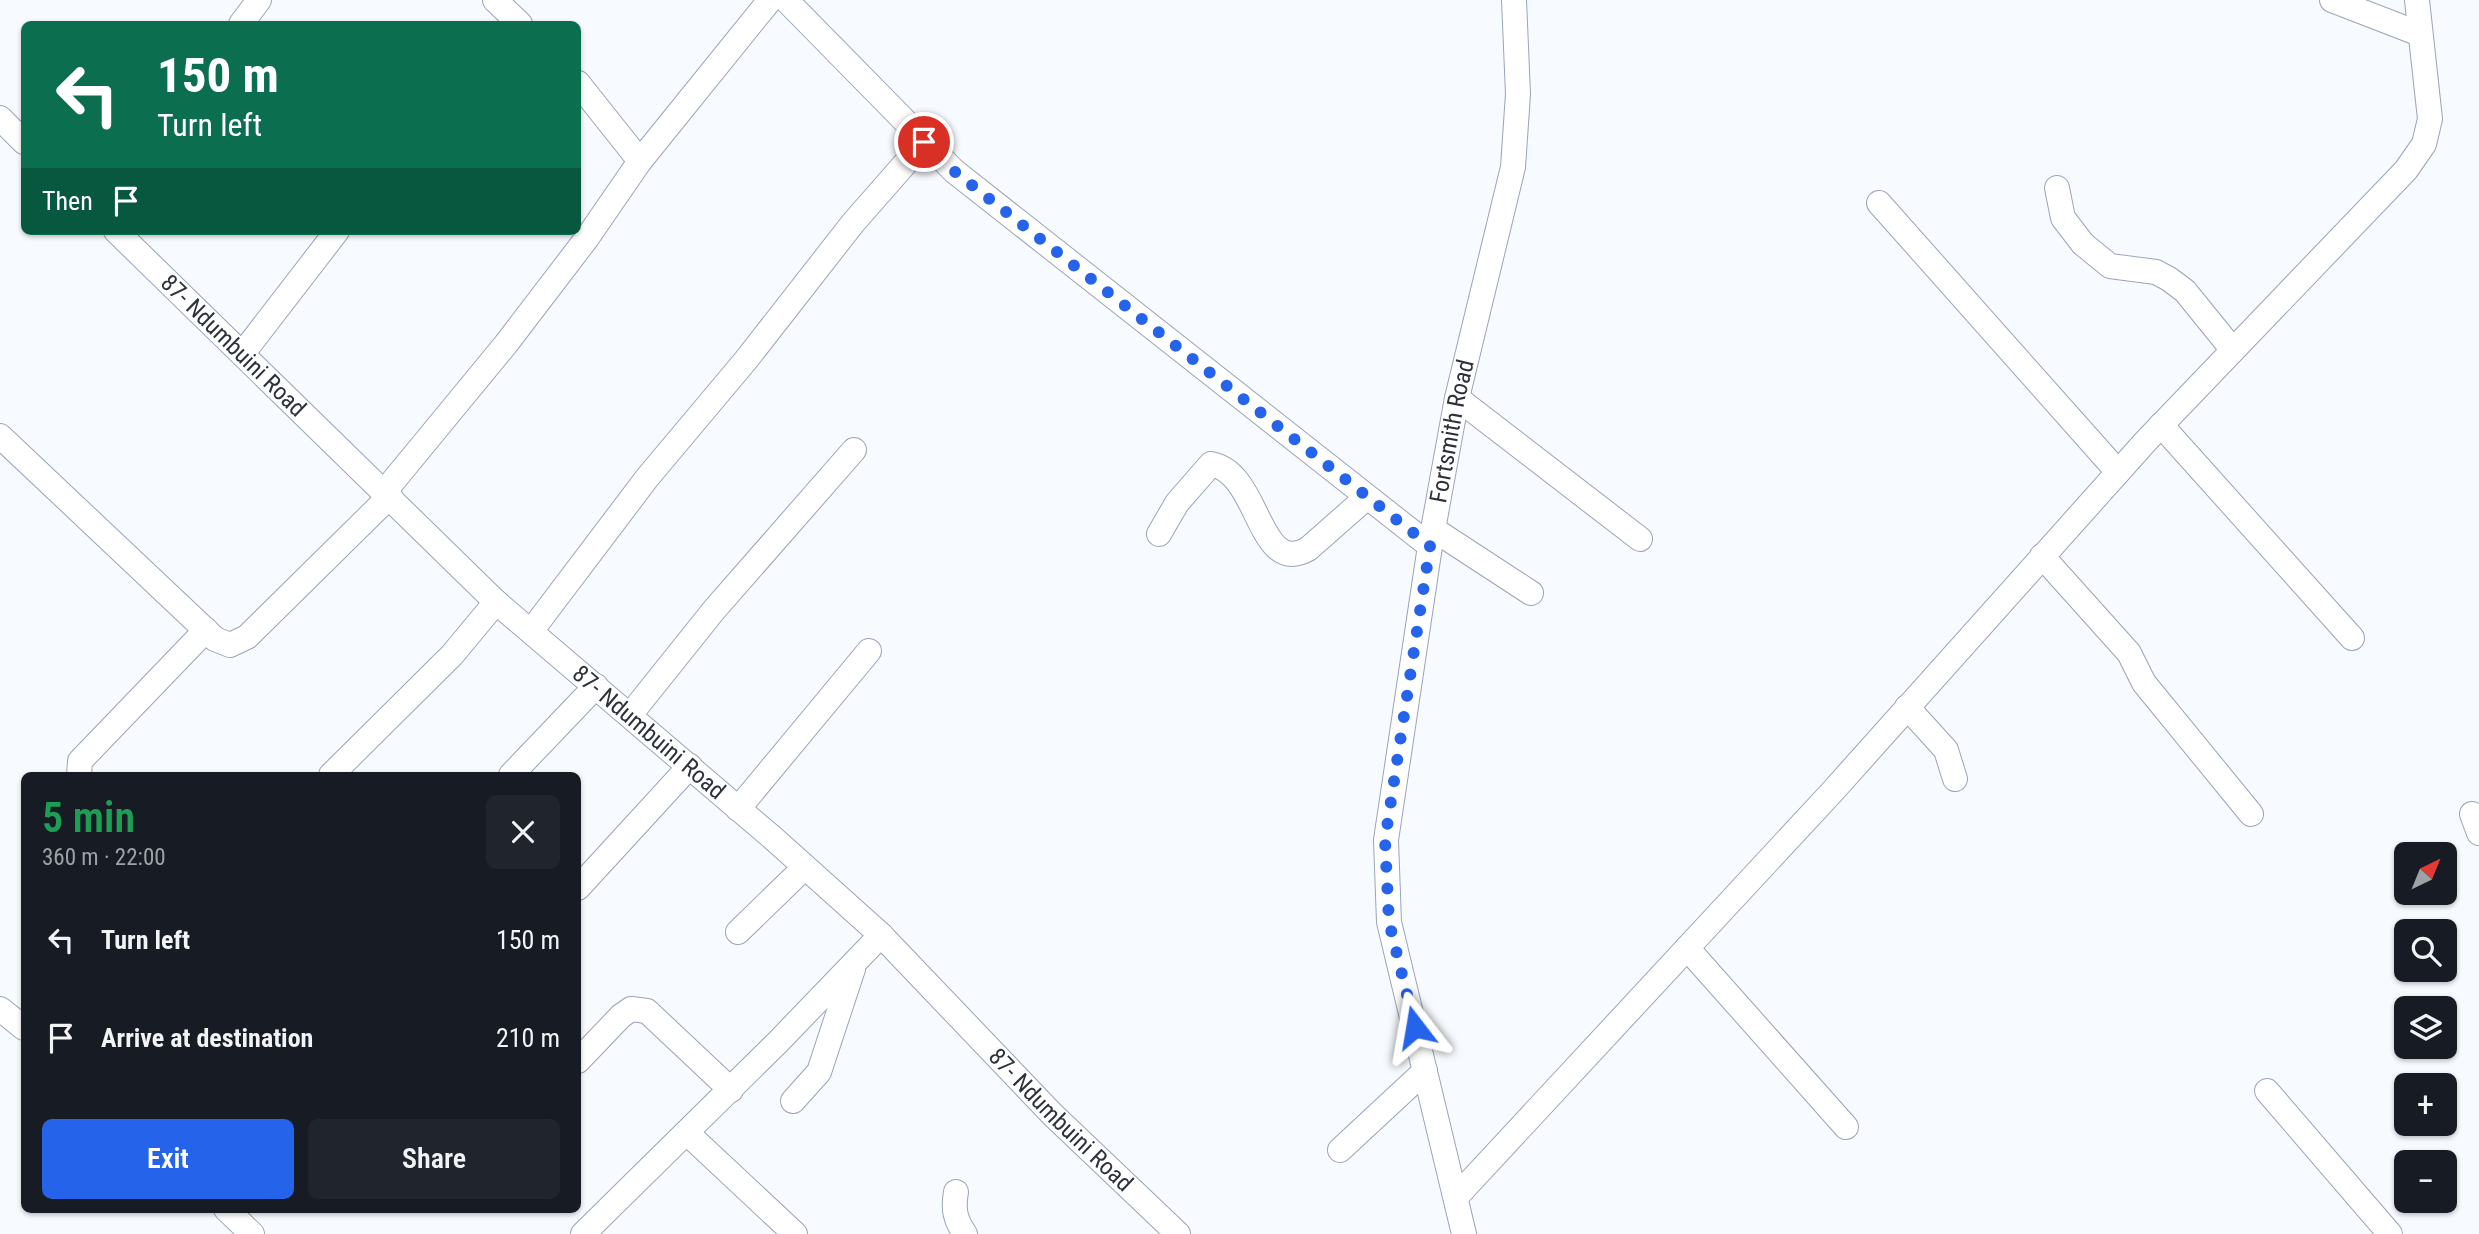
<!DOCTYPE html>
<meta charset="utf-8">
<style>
:root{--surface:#171b24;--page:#20242c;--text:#f1f3f6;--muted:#9ea1a6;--accent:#2563eb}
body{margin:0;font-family:"Roboto Condensed",sans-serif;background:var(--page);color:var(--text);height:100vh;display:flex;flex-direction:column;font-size:26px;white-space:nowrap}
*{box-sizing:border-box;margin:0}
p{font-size:23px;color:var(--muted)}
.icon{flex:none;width:38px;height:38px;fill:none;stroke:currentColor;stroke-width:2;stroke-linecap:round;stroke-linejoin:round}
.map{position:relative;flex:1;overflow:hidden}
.drawer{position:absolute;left:21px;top:772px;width:560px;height:441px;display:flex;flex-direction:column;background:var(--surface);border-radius:10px;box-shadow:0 2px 5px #0004}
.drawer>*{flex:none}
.guide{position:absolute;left:21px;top:21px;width:560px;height:214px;border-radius:10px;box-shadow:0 2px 5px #0004;background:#0b6e4f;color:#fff;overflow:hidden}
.needle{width:46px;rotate:43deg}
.fabs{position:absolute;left:2394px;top:842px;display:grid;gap:14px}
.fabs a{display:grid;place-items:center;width:63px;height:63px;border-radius:10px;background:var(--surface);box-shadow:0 2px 5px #0004;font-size:35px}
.pin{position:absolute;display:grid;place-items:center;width:60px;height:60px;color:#fff;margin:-30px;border:4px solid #fff;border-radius:50%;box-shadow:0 2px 7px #0007}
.me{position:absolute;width:77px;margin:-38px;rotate:346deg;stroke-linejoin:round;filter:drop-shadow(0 0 5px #0008)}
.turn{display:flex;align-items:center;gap:24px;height:147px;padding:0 21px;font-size:32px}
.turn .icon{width:91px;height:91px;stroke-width:2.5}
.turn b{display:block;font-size:49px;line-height:60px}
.then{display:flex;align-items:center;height:66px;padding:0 21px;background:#0003;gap:14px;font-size:26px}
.round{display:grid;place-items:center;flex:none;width:74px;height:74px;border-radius:10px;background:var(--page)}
.head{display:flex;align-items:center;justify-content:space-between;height:119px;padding:0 21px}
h1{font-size:42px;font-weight:600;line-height:52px;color:#1e9e55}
.primary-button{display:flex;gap:14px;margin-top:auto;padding:14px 21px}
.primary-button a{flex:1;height:80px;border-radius:10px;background:var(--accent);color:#fff;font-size:28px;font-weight:600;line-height:80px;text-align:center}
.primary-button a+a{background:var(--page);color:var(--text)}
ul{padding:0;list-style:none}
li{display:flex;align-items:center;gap:21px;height:98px;padding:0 21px}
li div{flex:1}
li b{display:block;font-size:26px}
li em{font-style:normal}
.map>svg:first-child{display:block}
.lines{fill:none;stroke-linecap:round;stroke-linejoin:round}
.minor-casing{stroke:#99a4b9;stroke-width:26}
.minor{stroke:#fff;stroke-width:24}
.route{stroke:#2563eb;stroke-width:12;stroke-dasharray:0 21.6}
.labels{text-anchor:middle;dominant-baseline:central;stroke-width:5;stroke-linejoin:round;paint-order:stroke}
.street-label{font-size:24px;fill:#2d323a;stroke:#fff}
</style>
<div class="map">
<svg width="2479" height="1234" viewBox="0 0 2479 1234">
<rect width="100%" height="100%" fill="#f7fafe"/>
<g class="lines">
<g class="minor-casing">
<g id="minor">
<path d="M495 0 520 24"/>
<path d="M786 0 954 171 1430 546"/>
<path d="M2332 0 2420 34"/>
<path d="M241 24 259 0"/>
<path d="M578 83 640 161"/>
<path d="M0 118 24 142"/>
<path d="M2057 188 2063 218 2083 244 2110 266 2156 272 2169 279 2185 291 2232 349"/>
<path d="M1879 203 2118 472"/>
<path id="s1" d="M116 231 496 602 774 839 881 935 1052 1114 1178 1234"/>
<path d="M243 353 337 231"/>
<path d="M1457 398 1640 539"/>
<path d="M2161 425 2352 638"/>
<path d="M0 436 215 639 230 645 247 637 390 496"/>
<path d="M385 491 506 344 587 238 640 161 770 0"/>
<path d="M1433 529 1531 593"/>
<path d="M1159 534 1177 503 1211 464C1261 473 1257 577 1308 549L1366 498"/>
<path d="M2042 556 2129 653 2144 683 2251 814"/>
<path d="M532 630 647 478 746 360 853 223 924 142"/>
<path d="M1907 707 1946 750 1955 779"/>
<path d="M630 715 714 610 854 450"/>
<path d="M79 775 80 761 206 630"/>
<path d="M331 775 452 655 496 602"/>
<path d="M511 775 596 686"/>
<path d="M738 809 869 651"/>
<path d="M2472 814 2479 833"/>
<path d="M578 888 690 766"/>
<path d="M738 932 805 867"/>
<path d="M1687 948 1846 1127"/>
<path d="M0 1009 24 1028"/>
<path d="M578 1061 621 1016 631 1009 647 1011 731 1090"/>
<path d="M2267 1091 2390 1234"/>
<path d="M793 1101 819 1072 853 969"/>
<path d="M687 1133 795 1234"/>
<path d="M1340 1150 1425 1071"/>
<path d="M956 1192C953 1209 955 1220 965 1234"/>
<path d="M1456 1197 1832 792 2146 441 2406 170 2424 144 2430 119 2417 0"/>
<path d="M226 1209 252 1234"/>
<path d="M583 1234 778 1042 881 935"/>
<path id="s2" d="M1464 1234 1389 922 1386 840 1430 546 1457 398 1513 167 1518 94 1514 0"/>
</g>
</g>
<use href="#minor" class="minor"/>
</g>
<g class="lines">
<path class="route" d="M924 142 954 171 1430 546 1385 840 1389 922 1415 1027"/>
</g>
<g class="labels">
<g class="street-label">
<text stroke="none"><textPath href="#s1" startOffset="164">87- Ndumbuini Road</textPath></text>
<text stroke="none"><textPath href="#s2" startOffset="817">Fortsmith Road</textPath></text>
<text stroke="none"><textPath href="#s1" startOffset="732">87- Ndumbuini Road</textPath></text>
<text stroke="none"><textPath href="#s1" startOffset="1298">87- Ndumbuini Road</textPath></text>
</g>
</g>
</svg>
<div class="fabs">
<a><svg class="needle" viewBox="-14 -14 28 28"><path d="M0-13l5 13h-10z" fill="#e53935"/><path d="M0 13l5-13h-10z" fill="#9ea1a6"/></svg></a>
<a><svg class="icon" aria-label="search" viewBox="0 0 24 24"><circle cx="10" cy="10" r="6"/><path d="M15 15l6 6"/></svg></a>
<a><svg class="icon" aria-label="layers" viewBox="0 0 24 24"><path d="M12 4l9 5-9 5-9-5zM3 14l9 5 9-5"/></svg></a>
<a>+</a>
<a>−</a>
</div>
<div class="pin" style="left:924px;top:142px;background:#d93025"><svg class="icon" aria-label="arrive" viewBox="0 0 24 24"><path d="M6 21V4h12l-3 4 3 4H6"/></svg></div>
<svg class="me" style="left:1415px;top:1027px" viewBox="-20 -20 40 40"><path d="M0-17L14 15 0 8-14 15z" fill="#2563eb" stroke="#fff" stroke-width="4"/></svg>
<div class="guide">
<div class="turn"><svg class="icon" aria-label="left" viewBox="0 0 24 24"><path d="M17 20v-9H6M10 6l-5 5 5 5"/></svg><div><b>150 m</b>Turn left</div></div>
<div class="then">Then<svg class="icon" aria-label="arrive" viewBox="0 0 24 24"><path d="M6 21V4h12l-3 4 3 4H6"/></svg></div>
</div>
<section class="drawer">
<div class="head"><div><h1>5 min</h1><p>360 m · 22:00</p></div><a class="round"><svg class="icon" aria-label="close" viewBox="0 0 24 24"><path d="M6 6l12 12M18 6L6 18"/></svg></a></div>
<ul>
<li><svg class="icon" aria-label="left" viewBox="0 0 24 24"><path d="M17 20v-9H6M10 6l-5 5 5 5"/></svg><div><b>Turn left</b></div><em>150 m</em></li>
<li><svg class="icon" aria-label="arrive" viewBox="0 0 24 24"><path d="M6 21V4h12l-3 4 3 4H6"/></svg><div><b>Arrive at destination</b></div><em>210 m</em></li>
</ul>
<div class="primary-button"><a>Exit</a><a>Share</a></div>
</section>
</div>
